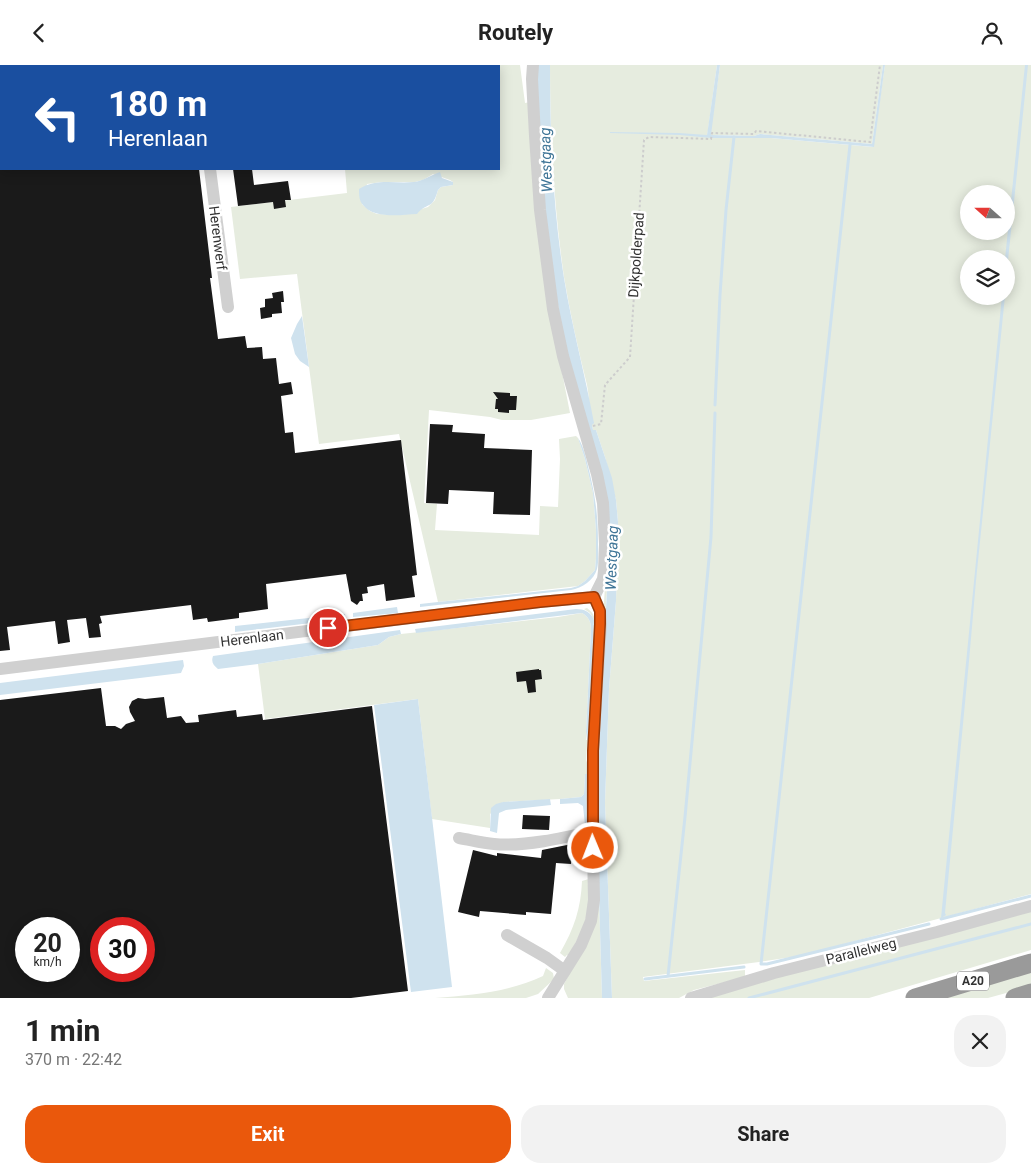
<!DOCTYPE html>
<meta charset="utf-8">
<style>
:root{--surface:#fff;--page:#f2f2f2;--text:#222;--muted:#767676;--accent:#ea580c}
body{margin:0;font-family:Roboto,sans-serif;background:var(--page);color:var(--text);height:100vh;display:flex;flex-direction:column;font-size:19px;white-space:nowrap}
*{box-sizing:border-box;margin:0}
p{font-size:16px;color:var(--muted)}
.icon{flex:none;width:28px;height:28px;fill:none;stroke:currentColor;stroke-width:2;stroke-linecap:round;stroke-linejoin:round}
.map{position:relative;height:933px;overflow:hidden}
.side{display:flex;flex-direction:column;background:var(--surface);flex:1}
.side>*{flex:none}
.hud{position:absolute;left:0px;top:0px;width:500px;height:105px;box-shadow:0 2px 12px #0003;background:#1a4fa0;color:#fff;overflow:hidden}
.needle{width:32px;rotate:291deg}
.tools{position:absolute;left:960px;top:120px;display:grid;gap:10px}
.tools a{display:grid;place-items:center;width:55px;height:55px;border-radius:50%;background:var(--surface);box-shadow:0 2px 12px #0003;font-size:25px}
.speed{position:absolute;left:15px;top:852px;display:flex;gap:10px;font-size:25px;font-weight:700;text-align:center}
.speed>*{display:grid;place-content:center;width:65px;height:65px;border-radius:50%;background:var(--surface);box-shadow:0 2px 12px #0003;line-height:1}
.speed small{font-size:12px;font-weight:400}
.speed .limit{border:8px solid #d22;background:#fff;color:#111}
.pin{position:absolute;display:grid;place-items:center;width:42px;height:42px;color:#fff;margin:-21px;border:2px solid #fff;border-radius:50%;box-shadow:0 1px 5px #0007}
.me{position:absolute;width:55px;margin:-28px;rotate:359deg;stroke-linejoin:round;filter:drop-shadow(0 0 4px #0008)}
.turn{display:flex;align-items:center;gap:18px;height:105px;padding:0 25px;font-size:22px}
.turn .icon{width:65px;height:65px;stroke-width:2.5}
.turn b{display:block;font-size:35px;line-height:42px}
.round{display:grid;place-items:center;flex:none;width:52px;height:52px;border-radius:20px;background:var(--page)}
.head{display:flex;align-items:center;justify-content:space-between;height:85px;padding:0 25px}
h1{font-size:30px;font-weight:700;line-height:38px}
.action{display:flex;gap:10px;margin-top:auto;padding:10px 25px}
.action a{flex:1;height:58px;border-radius:20px;background:var(--accent);color:#fff;font-size:20px;font-weight:700;line-height:58px;text-align:center}
.action a+a{background:var(--page);color:var(--text)}
header{display:flex;justify-content:space-between;align-items:center;height:65px;padding:0 25px;background:var(--surface);font-size:22px;font-weight:700}
.map>svg:first-child{display:block}
.green{fill:#e6ecdf;fill-rule:evenodd}
.water{fill:#cfe2ee}
.lines{fill:none;stroke-linecap:round;stroke-linejoin:round}
.stream{stroke:#cfe2ee;stroke-width:3}
.building{fill:#1a1a1a;fill-rule:evenodd}
.path{stroke:#cdcdcd;stroke-width:2;stroke-dasharray:2.5 2.5;stroke-linecap:butt}
.minor{stroke:#d0d0d0;stroke-width:12}
.highway{stroke:#9a9a9a;stroke-width:19}
.route-casing{stroke:#983908;stroke-width:12}
.route{stroke:#ea580c;stroke-width:9}
.labels{text-anchor:middle;dominant-baseline:central;stroke-width:5;stroke-linejoin:round;paint-order:stroke}
.shield{fill:#fff;stroke:#707070;stroke-width:1}
.shield-label{font-size:12px;font-weight:bold;fill:#333}
.street-label{font-size:14px;fill:#333;stroke:#fff}
.water-label{font-size:15px;font-style:italic;fill:#3f7597;stroke:#fff}
</style>
<header><svg class="icon" aria-label="back" viewBox="0 0 24 24"><path d="M15 5l-7 7 7 7"/></svg>Routely<svg class="icon" aria-label="person" viewBox="0 0 24 24"><circle cx="12" cy="8" r="4"/><path d="M4 21q1-7 8-7t8 7"/></svg></header>
<div class="map">
<svg width="1031" height="933" viewBox="0 0 1031 933">
<rect width="100%" height="100%" fill="#fff"/>
<path class="green" d="M280 0H520L525 38 530 37 548 236 570 348 531 355H502L490 352 429 345 424 438 437 439 435 465 539 470 540 441 558 442 560 394 559 374 576 371 578 373 585 394 593 428 596 465V493L595 505 585 516 578 521 438 537 399 369 319 379 297 209 240 214 231 142 347 128 345 104H499V1H280ZM433 109 450 115 453 117V120L441 122 438 125 435 135 428 142 402 150 377 149 370 146 362 139 367 119 382 117H415L423 115Z
M550 0H717L707 72 771 73 873 82 885 0H1031V829L799 891 759 897 643 912 644 916 745 905V912L694 925 679 933H612L605 738 609 624 616 536 618 457 616 435 605 392 596 365H593C589 351 590 335 587 320 578 284 570 248 564 212 554 142 550 71 550 0ZM969 129H1006V166H969ZM969 194H1006V231H969Z
M720 0H883L872 79 760 69 754 71 710 70Z
M606 507 608 510 603 581 597 763 602 933H568L564 924V919L592 866 600 595Z
M587 543C594 548 595 553 596 562L589 678 587 681 586 695 591 709 590 761 585 765V760H587L585 709 584 729 581 732 560 734 503 737 490 749V763L432 754 418 634 265 654 258 599 378 580 389 572 401 569 558 552 582 548C589 552 591 557 591 564L586 667V675H588L594 555 590 548 584 544Z
M592 813 585 859 569 891 567 890 565 892 560 888C574 864 581 843 582 816Z
M1031 846V885L869 933H698Z
M546 903 553 908 554 914 552 916 538 929 526 933H435C472 930 509 927 543 911Z
M1031 904V921L988 933H934Z"/>
<path class="water" d="M536 0H550C550 71 553 143 564 213 572 262 585 309 594 358L592 360 593 365H596L612 413 616 435 618 457 616 536 609 624 605 738 612 933H602L597 763V715L609 486 562 264 547 173Z
M717 0H720L711 70 754 71 760 69 872 79 883 0H885L874 82 771 73H711L680 70 610 68V67L679 68 707 70Z
M1025 0H1028L1006 215V194H1005Z
M440 107 442 113 453 117V120L441 122 438 125C432 146 428 136 417 149 400 150 374 154 363 140 359 136 359 129 359 124 377 113 394 119 414 117 423 116 431 110 440 107Z
M1002 231H1005L976 516 969 596 945 848 946 850 941 853Z
M302 251 309 302 300 296 295 289 291 273 297 259Z
M578 373C583 380 586 392 588 401 595 429 598 449 598 477 598 486 599 496 597 504 594 515 582 523 571 525L420 542V539L438 537 571 523 578 521 585 516 595 505 596 493V465L593 428 585 394Z
M397 542 398 548 353 552V548Z
M576 544C584 544 591 547 594 555L588 675 587 676 586 667 591 564C591 557 589 552 582 548L416 568 415 564Z
M345 549V554L235 567V561Z
M400 565 401 569 389 572 378 580 258 599 218 604C213 600 211 597 213 591Z
M183 595 184 601 181 608 0 630V618Z
M418 634 452 922 411 927 374 640Z
M585 709H587L588 760H585L583 741 578 738 560 739V734L581 732 584 729Z
M550 734 551 740 506 745 499 748 497 768 490 766 491 743 496 739 503 737Z"/>
<g class="lines">
<path class="stream" d="M850 80 761 899H767L929 859
M715 340 720 230 726 145 734 72
M941 854 1031 831
M668 911 685 752 711 472 715 348
M645 914 744 902
M749 933 1031 859"/>
</g>
<path class="building" d="M0 104H199L212 213H210L218 274 245 271 247 283 262 282 263 294 276 293 279 319 291 317 293 329 281 331 285 368 293 367 295 388 401 375 417 510 412 511 415 532 386 536 384 519 367 522 368 528 362 529 363 536H360L357 540 351 536 346 509 266 519 268 544 239 548V553L208 557 207 553 193 555 191 540 100 551 102 558 99 559 101 572 89 573 86 553 67 555 70 577 58 579 55 556 7 562 10 585 0 586Z
M233 104H252L254 120 288 116 291 135H285L286 142 274 144 273 137 238 141Z
M283 226 284 237H281L282 248 272 249V252L261 254 260 243 265 242V234L273 233 272 228Z
M493 327 510 328V331H517L516 345H509V348L498 347V344H495L496 334H498Z
M430 359 453 360 452 367 485 369 484 383 532 385 530 450 493 449 494 427 449 425 448 439 426 438Z
M539 604V605H541L542 614 535 615 536 627 528 628 526 616 517 617 516 607Z
M101 623 106 661H115L121 664 126 659 135 656 130 647 129 642 132 636 138 633 145 634 164 632 167 653 181 651 186 658 199 657 198 650 236 645 237 652 262 649 263 655 372 641 408 926 351 933H0V635ZM26 864H69V906H26ZM101 864H144V906H101Z
M523 750 550 751 549 765 522 764Z
M572 779 571 781H573L571 799 556 798 551 849 526 847V850L480 846 479 852 458 847 473 785 497 791V788L541 793 542 785Z"/>
<g class="lines">
<path class="path" d="M593 361 601 359 605 320 630 292 644 75 649 72 711 74 712 68 754 69 756 66 870 77 880 0"/>
<path class="minor" d="M197 0V1
M533 0 532 14 535 71 540 145 553 244 563 291 597 409 603 438 605 479 604 506 603 514 594 532
M210 104 228 242
M0 604 540 537 594 532
M459 773C471 775 482 778 494 779 524 782 563 773 593 766
M507 870 547 893 565 906
M548 933 581 880 591 856 594 835 592 735 593 686 601 559 600 546 594 532
M691 933 774 908 937 867 1031 841"/>
<path class="highway" d="M915 933 1031 898
M1015 933 1031 928"/>
</g>
<g class="lines">
<g class="route-casing">
<path id="route" d="M328 563 540 537 594 532 600 546V559L593 686V783"/>
</g>
<use href="#route" class="route"/>
</g>
<g class="labels">
<rect class="shield" x="957" y="906.5" width="32" height="19" rx="4"/>
<g class="shield-label">
<text x="973" y="916">A20</text>
</g>
<g class="street-label">
<text transform="translate(218 173) rotate(83)">Herenwerf</text>
<text transform="translate(636 190) rotate(-86)">Dijkpolderpad</text>
<text transform="translate(252 573) rotate(-7)">Herenlaan</text>
<text transform="translate(861 886) rotate(-14)">Parallelweg</text>
</g>
<g class="water-label">
<text transform="translate(546 95) rotate(-92)">Westgaag</text>
<text transform="translate(612 493) rotate(-88)">Westgaag</text>
</g>
</g>
</svg>
<div class="tools">
<a><svg class="needle" viewBox="-14 -14 28 28"><path d="M0-13l5 13h-10z" fill="#e53935"/><path d="M0 13l5-13h-10z" fill="#767676"/></svg></a>
<a><svg class="icon" aria-label="layers" viewBox="0 0 24 24"><path d="M12 4l9 5-9 5-9-5zM3 14l9 5 9-5"/></svg></a>
</div>
<div class="speed"><div>20<small>km/h</small></div><div class="limit">30</div></div>
<div class="pin" style="left:328px;top:563px;background:#d93025"><svg class="icon" aria-label="arrive" viewBox="0 0 24 24"><path d="M6 21V4h12l-3 4 3 4H6"/></svg></div>
<svg class="me" style="left:593px;top:783px" viewBox="-20 -20 40 40"><circle r="17" fill="#ea580c" stroke="#fff" stroke-width="3"/><path d="M0-11L8 9 0 5-8 9z" fill="#fff"/></svg>
<div class="hud">
<div class="turn"><svg class="icon" aria-label="left" viewBox="0 0 24 24"><path d="M17 20v-9H6M10 6l-5 5 5 5"/></svg><div><b>180 m</b>Herenlaan</div></div>
</div>
</div>
<section class="side">
<div class="head"><div><h1>1 min</h1><p>370 m · 22:42</p></div><a class="round"><svg class="icon" aria-label="close" viewBox="0 0 24 24"><path d="M6 6l12 12M18 6L6 18"/></svg></a></div>
<div class="action"><a>Exit</a><a>Share</a></div>
</section>
